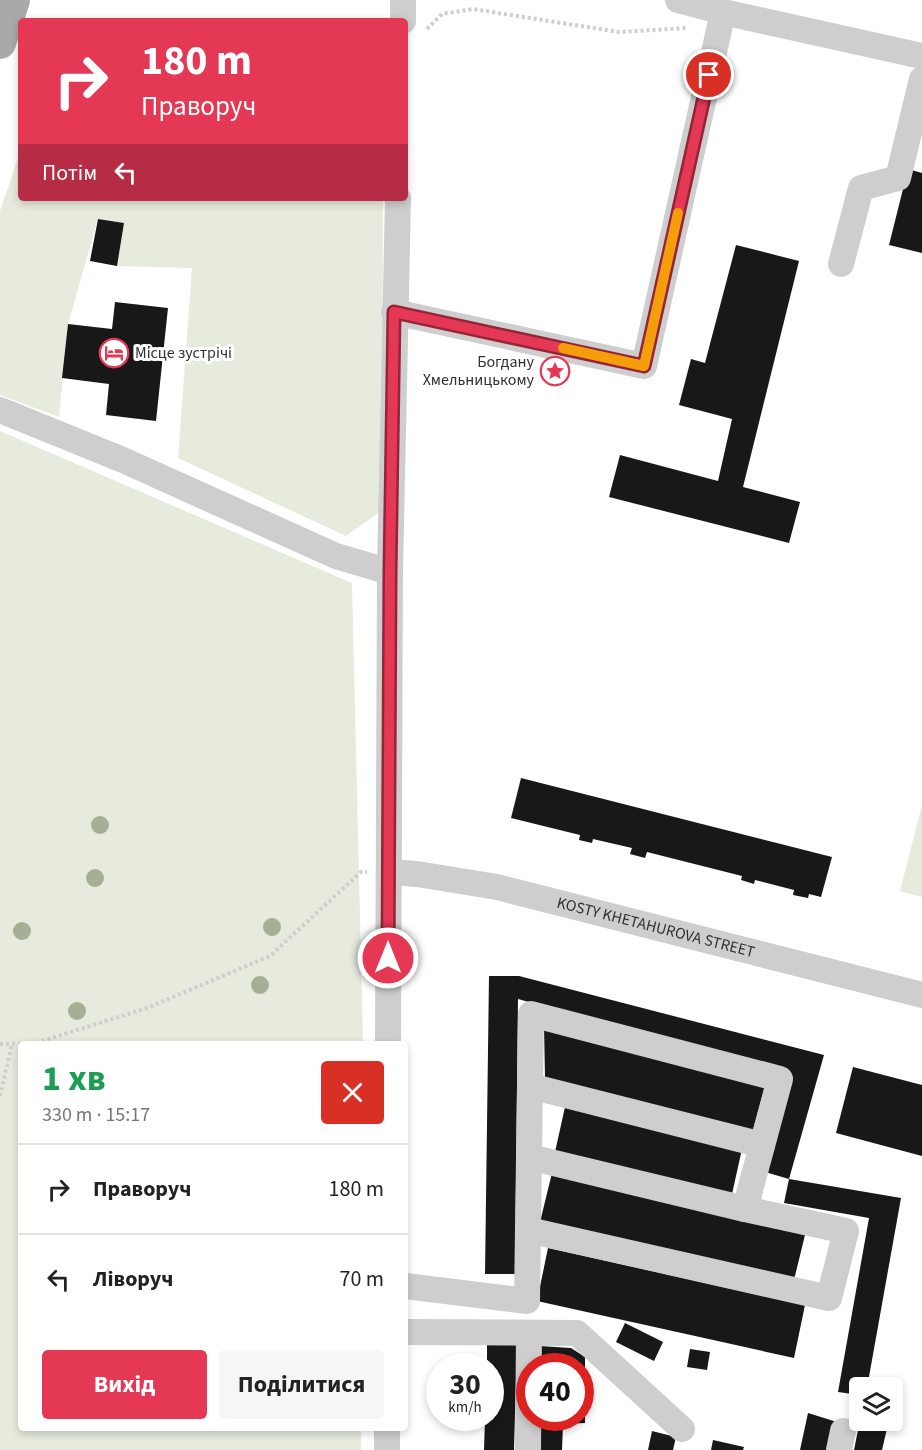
<!DOCTYPE html>
<html lang="uk">
<meta charset="utf-8">
<style>
:root{--surface:#fff;--page:#f6f6f6;--text:#222;--muted:#767676;--line:#e0e0e0;--accent:#e43855}
body{margin:0;font-family:"Source Sans 3",sans-serif;background:var(--page);color:var(--text);height:100vh;display:flex;flex-direction:column;font-size:22px;white-space:nowrap}
*{box-sizing:border-box;margin:0}
p{font-size:20px;color:var(--muted)}
.icon{flex:none;width:33px;height:33px;fill:none;stroke:currentColor;stroke-width:2;stroke-linecap:round;stroke-linejoin:round}
.map{position:relative;flex:1;overflow:hidden}
.sheet{position:absolute;left:18px;top:1041px;width:390px;height:390px;display:flex;flex-direction:column;background:var(--surface);border-radius:6px;box-shadow:0 3px 9px #0003}
.sheet>*{flex:none}
.banner{position:absolute;left:18px;top:18px;width:390px;height:183px;border-radius:6px;box-shadow:0 3px 9px #0003;background:#e43855;color:#fff;overflow:hidden}
.buttons{position:absolute;left:849px;top:1377px;display:grid;gap:12px}
.buttons a{display:grid;place-items:center;width:54px;height:54px;border-radius:6px;background:var(--surface);box-shadow:0 3px 9px #0003;font-size:30px}
.speed{position:absolute;left:426px;top:1353px;display:flex;gap:12px;font-size:30px;font-weight:700;text-align:center}
.speed>*{display:grid;place-content:center;width:78px;height:78px;border-radius:50%;background:var(--surface);box-shadow:0 3px 9px #0003;line-height:1}
.speed small{font-size:15px;font-weight:400}
.speed .limit{border:9px solid #d22;background:#fff;color:#111}
.pin{position:absolute;display:grid;place-items:center;width:51px;height:51px;color:#fff;margin:-26px;border:3px solid #fff;border-radius:50%;box-shadow:0 2px 6px #0007}
.me{position:absolute;width:66px;margin:-33px;rotate:0deg;stroke-linejoin:round;filter:drop-shadow(0 0 4px #0008)}
.turn{display:flex;align-items:center;gap:21px;height:126px;padding:0 24px;font-size:27px}
.turn .icon{width:78px;height:78px;stroke-width:2.5}
.turn b{display:block;font-size:42px;line-height:51px}
.then{display:flex;align-items:center;height:57px;padding:0 24px;background:#0003;gap:12px;font-size:22px}
.round{display:grid;place-items:center;flex:none;width:63px;height:63px;border-radius:6px;background:var(--page)}
.overview{display:flex;align-items:center;justify-content:space-between;height:102px;padding:0 24px}
h1{font-size:36px;font-weight:700;line-height:45px;color:#1e9e55}
.action{display:flex;gap:12px;margin-top:auto;padding:12px 24px}
.action a{flex:1;height:69px;border-radius:6px;background:var(--accent);color:#fff;font-size:24px;font-weight:700;line-height:69px;text-align:center}
.action a+a{background:var(--page);color:var(--text)}
ul{padding:0;list-style:none}
li{display:flex;align-items:center;gap:18px;height:90px;padding:0 24px;border-top:2px solid var(--line)}
li div{flex:1}
li b{display:block;font-size:22px}
li em{font-style:normal}
.map>svg:first-child{display:block}
.green{fill:#e6ebdd}
.building{fill:#181818}
.lines{fill:none;stroke-linecap:round;stroke-linejoin:round}
.path{stroke:#cecece;stroke-width:4;stroke-dasharray:3 3;stroke-linecap:butt}
.minor{stroke:#cecece;stroke-width:26}
.major{stroke:#a9a9a9;stroke-width:32}
.tree{fill:#a4af95}
.route-casing{stroke:#942437;stroke-width:15}
.route{stroke:#e43855;stroke-width:10}
.slow{stroke:#f59e0b;stroke-width:10}
.labels{text-anchor:middle;dominant-baseline:central;stroke-width:6;stroke-linejoin:round;paint-order:stroke}
.poi-label{font-size:16px;fill:#313131;stroke:#fff;text-anchor:start}
.street-label{font-size:16px;fill:#313131;stroke:#fff}
</style>
<div class="map">
<svg width="922" height="1450" viewBox="0 0 922 1450">
<rect width="100%" height="100%" fill="#fff"/>
<path class="green" d="M21 149V198H383L382 510 346 536 178 458 192 268 117 266 124 223 98 219 68 324 59 417 0 395V211Z
M0 431 352 583 363 1044H21V1428H361V1450H0Z
M922 805V897L900 891Z"/>
<path class="building" d="M908 169 922 173V253L889 245Z
M98 219 124 223 117 266 90 261Z
M736 245 799 261 743 487 800 502 789 543 609 497 620 455 718 481 732 419 679 405 691 359 705 363Z
M115 302 168 308 156 421 106 415 109 384 62 378 68 324 112 329Z
M521 778 832 857 821 897 809 894 808 898 793 895 794 890 755 880 754 884 741 880 742 876 647 852 645 858 630 854 632 848 593 839 592 843 579 840 580 835 511 818Z
M489 976H519L824 1055 789 1179 765 1172 792 1076 518 999 515 1274H485Z
M544 1026 765 1086 752 1134 545 1078Z
M853 1067 922 1085V1156L836 1133Z
M565 1107 742 1149 732 1194 555 1152Z
M552 1173 805 1235 793 1284 540 1222Z
M789 1179 901 1198 867 1388H860V1395L838 1392 869 1218 784 1203Z
M548 1248 805 1305 794 1358 537 1301Z
M625 1323 663 1342 654 1361 616 1342Z
M487 1341 517 1342 514 1450H484L485 1418H490V1366H487Z
M540 1346 571 1348 585 1357V1423L563 1424 562 1450H538L539 1418H580V1366H540Z
M690 1349 710 1352 707 1370 687 1367Z
M808 1413 837 1422 831 1450H800Z
M860 1420H889L882 1450H854Z
M652 1431 676 1437 673 1450H648Z
M713 1440 744 1447 743 1450H711Z"/>
<g class="lines">
<path class="path" d="M427 29 442 14 473 9 619 32 687 28
M0 1044 36 1043 147 1008 270 956 361 872H367
M0 1096 12 1044"/>
<g class="minor">
<path d="M678 0 723 12 922 56"/>
<path d="M403 21V0"/>
<path d="M841 264 861 188 898 178 922 79"/>
<path d="M394 312 644 366 723 12"/>
<path d="M0 410 123 460 336 556 390 572"/>
<path id="s1" d="M389 872 417 874 497 887 922 995"/>
<path d="M388 1044 390 572 398 198"/>
<path d="M530 1086 762 1145"/>
<path d="M528 1230 829 1298 846 1231 745 1209"/>
<path d="M405 1286 527 1301 531 1014 780 1079 745 1209 529 1157"/>
<path d="M405 1332 577 1333 682 1429"/>
<path d="M387 1450V1428"/>
<path d="M528 1450 529 1333"/>
<path d="M839 1450 843 1431"/>
</g>
<path class="major" d="M0 43 14 0"/>
</g>
<g class="tree">
<circle cx="100" cy="825" r="9"/>
<circle cx="95" cy="878" r="9"/>
<circle cx="272" cy="927" r="9"/>
<circle cx="22" cy="931" r="9"/>
<circle cx="260" cy="985" r="9"/>
<circle cx="77" cy="1011" r="9"/>
</g>
<g class="lines">
<g class="route-casing">
<path id="route" d="M388 958 390 572 394 312 644 366 709 75"/>
</g>
<use href="#route" class="route"/>
<path class="slow" d="M563 348 644 366 678 213"/>
</g>
<defs>
<g id="hotel-ring" transform="scale(1.5)"><circle r="9.5" fill="#fff" stroke="#e43855" stroke-width="1.5"/><path d="M-6-4.5h1.5V1H6V5H4.5V3h-9V5H-6ZM-4 0a1.8 1.8 0 1 1 3.6 0ZM.5 0V-2.5h3Q6-2.5 6 0Z" fill="#e43855"/></g>
<g id="sight-ring" transform="scale(1.5)"><circle r="9.5" fill="#fff" stroke="#e43855" stroke-width="1.5"/><path d="M0-6L1.8-2.2L6-1.7L2.9 1.2L3.7 5.4L0 3.3L-3.7 5.4L-2.9 1.2L-6-1.7L-1.8-2.2Z" fill="#e43855"/></g>
</defs>
<g fill-rule="evenodd">
<use href="#hotel-ring" x="114" y="353"/>
<use href="#sight-ring" x="555" y="371"/>
</g>
<g class="labels">
<g class="poi-label">
<text x="135" y="353">Місце зустрічі</text>
<text x="534" y="362" text-anchor="end">Богдану<tspan x="534" dy="18">Хмельницькому</tspan></text>
</g>
<g class="street-label">
<text stroke="none"><textPath href="#s1" startOffset="273">KOSTY KHETAHUROVA STREET</textPath></text>
</g>
</g>
</svg>
<div class="buttons">
<a><svg class="icon" aria-label="layers" viewBox="0 0 24 24"><path d="M12 4l9 5-9 5-9-5zM3 14l9 5 9-5"/></svg></a>
</div>
<div class="speed"><div>30<small>km/h</small></div><div class="limit">40</div></div>
<div class="pin" style="left:709px;top:75px;background:#d93025"><svg class="icon" aria-label="arrive" viewBox="0 0 24 24"><path d="M6 21V4h12l-3 4 3 4H6"/></svg></div>
<svg class="me" style="left:388px;top:958px" viewBox="-20 -20 40 40"><circle r="17" fill="#e43855" stroke="#fff" stroke-width="3"/><path d="M0-11L8 9 0 5-8 9z" fill="#fff"/></svg>
<div class="banner">
<div class="turn"><svg class="icon" aria-label="right" viewBox="0 0 24 24"><path d="M7 20v-9h11M14 6l5 5-5 5"/></svg><div><b>180 m</b>Праворуч</div></div>
<div class="then">Потім<svg class="icon" aria-label="left" viewBox="0 0 24 24"><path d="M17 20v-9H6M10 6l-5 5 5 5"/></svg></div>
</div>
<section class="sheet">
<div class="overview"><div><h1>1 хв</h1><p>330 m · 15:17</p></div><a class="round" style="background:#d93025;color:#fff"><svg class="icon" aria-label="close" viewBox="0 0 24 24"><path d="M6 6l12 12M18 6L6 18"/></svg></a></div>
<ul>
<li><svg class="icon" aria-label="right" viewBox="0 0 24 24"><path d="M7 20v-9h11M14 6l5 5-5 5"/></svg><div><b>Праворуч</b></div><em>180 m</em></li>
<li><svg class="icon" aria-label="left" viewBox="0 0 24 24"><path d="M17 20v-9H6M10 6l-5 5 5 5"/></svg><div><b>Ліворуч</b></div><em>70 m</em></li>
</ul>
<div class="action"><a>Вихід</a><a>Поділитися</a></div>
</section>
</div>
